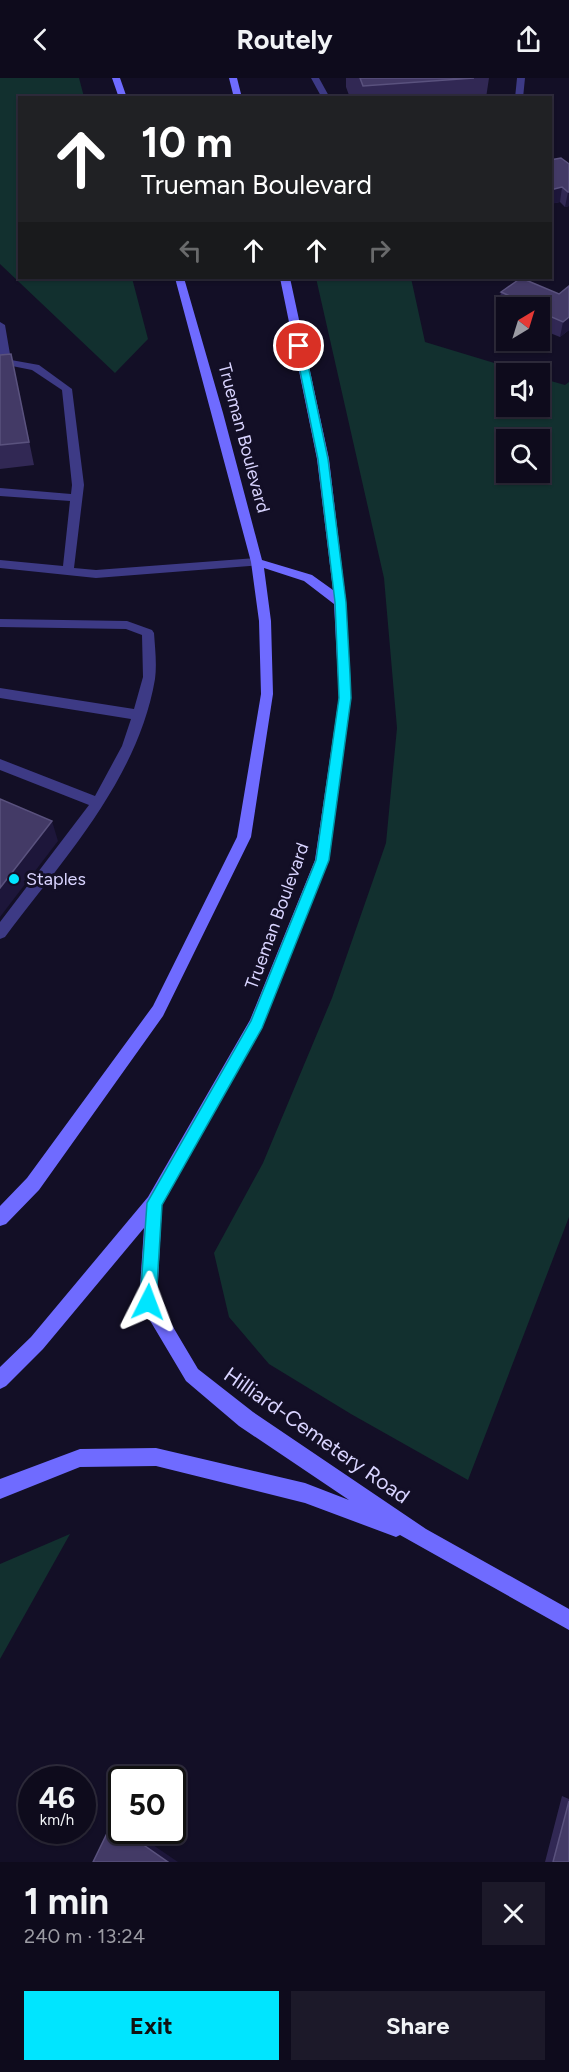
<!DOCTYPE html>
<meta charset="utf-8">
<style>
:root{--surface:#0e0b1c;--page:#1c1929;--text:#f1f3f6;--muted:#9b9ba3;--line:#2e2b3b;--accent:#00e5ff}
body{margin:0;font-family:Figtree,sans-serif;background:var(--page);color:var(--text);height:100vh;display:flex;flex-direction:column;font-size:22px;white-space:nowrap}
*{box-sizing:border-box;margin:0}
p{font-size:20px;color:var(--muted)}
.icon{flex:none;width:33px;height:33px;fill:none;stroke:currentColor;stroke-width:2;stroke-linecap:round;stroke-linejoin:round}
.map{position:relative;height:1784px;overflow:hidden}
.panel{display:flex;flex-direction:column;background:var(--surface);flex:1}
.panel>*{flex:none}
.banner{position:absolute;left:18px;top:18px;width:534px;height:183px;border-radius:0px;box-shadow:0 2px 4px #0004,0 0 0 2px var(--line);background:#202124;color:#fff;overflow:hidden}
.needle{width:39px;rotate:38deg}
.buttons{position:absolute;left:496px;top:219px;display:grid;gap:12px}
.buttons a{display:grid;place-items:center;width:54px;height:54px;border-radius:0px;background:var(--surface);box-shadow:0 2px 4px #0004,0 0 0 2px var(--line);font-size:30px}
.speed{position:absolute;left:18px;top:1688px;display:flex;gap:12px;font-size:30px;font-weight:700;text-align:center}
.speed>*{display:grid;place-content:center;width:78px;height:78px;border-radius:50%;background:var(--surface);box-shadow:0 2px 4px #0004,0 0 0 2px var(--line);line-height:1}
.speed small{font-size:15px;font-weight:400}
.speed .limit{border:3px solid #111;border-radius:9px;background:#fff;color:#111}
.pin{position:absolute;display:grid;place-items:center;width:51px;height:51px;color:#fff;margin:-26px;border:3px solid #fff;border-radius:50%;box-shadow:0 2px 6px #0007}
.me{position:absolute;width:66px;margin:-33px;rotate:3deg;stroke-linejoin:round;filter:drop-shadow(0 0 4px #0008)}
.turn{display:flex;align-items:center;gap:21px;height:126px;padding:0 24px;font-size:27px}
.turn .icon{width:78px;height:78px;stroke-width:2.5}
.turn b{display:block;font-size:42px;line-height:51px}
.lanes{display:flex;align-items:center;height:57px;padding:0 24px;background:#0003;justify-content:center;gap:30px;direction:ltr}
.lanes .off{opacity:.35}
.round{display:grid;place-items:center;flex:none;width:63px;height:63px;border-radius:0px;background:var(--page)}
.overview{display:flex;align-items:center;justify-content:space-between;height:102px;padding:0 24px}
h1{font-size:36px;font-weight:700;line-height:45px}
.action{display:flex;gap:12px;margin-top:auto;padding:12px 24px}
.action a{flex:1;height:69px;border-radius:0px;background:var(--accent);color:#111;font-size:24px;font-weight:700;line-height:69px;text-align:center}
.action a+a{background:var(--page);color:var(--text)}
header{display:flex;justify-content:space-between;align-items:center;height:78px;padding:0 24px;background:var(--surface);font-size:27px;font-weight:700}
.map>svg:first-child{display:block}
.green{fill:#12302f;fill-rule:evenodd}
.lines{fill:none;stroke-linecap:round;stroke-linejoin:round}
.lane{fill:#3d3a85;fill-rule:evenodd}
.secondary{fill:#6f6bff;fill-rule:evenodd}
.wall{fill:#312854}
.shaded-wall{fill:#1d163a}
.building{fill:#433a66;stroke:#5a527e;stroke-width:1.5}
.route{fill:#00e5ff;stroke:#0095a6;stroke-width:1.5}
.poi-dot{fill:#00e5ff;stroke:#130f26;stroke-width:2}
.labels{text-anchor:middle;dominant-baseline:central;stroke-width:6;stroke-linejoin:round;paint-order:stroke}
.street-label{font-size:18px;fill:#d9d4ff;stroke:#130f26}
.poi-label{font-size:18px;fill:#d9d4ff;stroke:#130f26;text-anchor:start}
.near-street-label{font-size:21px;fill:#d9d4ff;stroke:#130f26}
</style>
<header><svg class="icon" aria-label="back" viewBox="0 0 24 24"><path d="M15 5l-7 7 7 7"/></svg>Routely<svg class="icon" aria-label="share" viewBox="0 0 24 24"><path d="M12 15V3M7 8l5-5 5 5M5 13v7h14v-7"/></svg></header>
<div class="map">
<svg width="569" height="1784" viewBox="0 0 569 1784">
<rect width="100%" height="100%" fill="#130f26"/>
<path class="green" d="M0 0H79L84 19 20 20V200H132L148 261 115 295 0 186Z
M316 200H411L425 264 527 295 507 296V328H540V300L565 307 569 304V1139L468 1402 351 1336 269 1286 229 1239 214 1175 263 1085 332 920 386 765 397 650 384 500ZM507 362H540V394H507Z
M70 1456 0 1581V1486Z"/>
<g class="lines">
<path class="lane" d="M311 0H319L330 20H322Z
M517 0H525L523 20H515Z
M0 244 5 247 11 282 39 287 72 311 84 407 74 490 96 492 257 480 263 484 261 487 96 500 0 490V482L63 488 70 423 0 418V410L71 416 72 407 62 312 32 292 2 286 0 279Z
M0 541 127 543 152 552 154 555C155 570 157 586 155 601 138 701 64 780 5 859L0 861V844L89 727 0 692V681L95 718 122 668 131 641 0 620V610L134 631 143 599 142 557 126 551 0 549Z"/>
<path class="secondary" d="M112 0H120L127 20H119Z
M229 0H237L242 20H234Z
M175 200H184L223 335 262 482 312 497 333 512 317 381 280 200H290L329 381 346 524 351 619 329 782 262 950 162 1127 157 1222 198 1291 253 1334 426 1451 569 1531V1552L400 1457 396 1459 305 1425 156 1388 80 1389 0 1421V1401L80 1371 156 1370 305 1405 349 1422 239 1348 186 1303 139 1224 144 1150 43 1271 6 1308 0 1311V1289L31 1259 148 1119 250 942 315 782 339 619 334 526 304 503 264 490 271 543 273 616 251 759 163 938 39 1112 6 1146 0 1148V1128L27 1100 153 928 237 759 261 616 259 543 251 484Z"/>
</g>
<path class="wall" d="M346 0H489L486 20H350L346 9Z
M568 86 569 128 565 129 560 124 550 126Z
M501 214 559 216 569 252 560 259 540 251V230H507V245L500 241 501 231 498 230Z
M11 276 34 387 0 391V277Z
M562 1718 569 1721V1784H545Z"/>
<path class="shaded-wall" d="M562 109 560 124 550 126V112Z
M568 114H569V128L565 129Z
M569 239V252L560 259 563 244Z
M52 743 58 763 0 839V810Z
M116 1741 122 1745V1752H131L178 1784H168L112 1745Z"/>
<path class="building" d="M360 0H474L363 8Z
M561 80 569 86V114H568L562 109 550 112V82Z
M521 200 559 216 569 208V239L563 244 540 234V230H510L502 226 512 219 501 214Z
M11 276 29 364 0 367V277Z
M0 721 52 743 0 810Z
M569 1723V1784H553Z
M112 1745 168 1784H93Z"/>
<path class="route" d="M299 265 304 268 328 381 346 524 350 596 351 620 329 782 262 950 162 1127 156 1224 154 1230 148 1232 143 1230 140 1224 147 1125 251 943 316 782 339 620 335 524 318 381 295 268Z"/>
<circle class="poi-dot" cx="14" cy="801" r="6"/>
<g class="labels">
<g class="street-label">
<text transform="translate(244 360) rotate(75)">Trueman Boulevard</text>
<text transform="translate(277 838) rotate(-70)">Trueman Boulevard</text>
</g>
<g class="poi-label">
<text x="26" y="801">Staples</text>
</g>
<g class="near-street-label">
<text transform="translate(317 1357) rotate(35)">Hilliard-Cemetery Road</text>
</g>
</g>
</svg>
<div class="buttons">
<a><svg class="needle" viewBox="-14 -14 28 28"><path d="M0-13l5 13h-10z" fill="#e53935"/><path d="M0 13l5-13h-10z" fill="#9b9ba3"/></svg></a>
<a><svg class="icon" aria-label="sound" viewBox="0 0 24 24"><path d="M4 9h4l5-4v14l-5-4H4zM17 9q2 3 0 6"/></svg></a>
<a><svg class="icon" aria-label="search" viewBox="0 0 24 24"><circle cx="10" cy="10" r="6"/><path d="M15 15l6 6"/></svg></a>
</div>
<div class="speed"><div>46<small>km/h</small></div><div class="limit">50</div></div>
<div class="pin" style="left:299px;top:268px;background:#d93025"><svg class="icon" aria-label="arrive" viewBox="0 0 24 24"><path d="M6 21V4h12l-3 4 3 4H6"/></svg></div>
<svg class="me" style="left:148px;top:1224px" viewBox="-20 -20 40 40"><path d="M0-17L14 15 0 8-14 15z" fill="#00e5ff" stroke="#fff" stroke-width="4"/></svg>
<div class="banner">
<div class="turn"><svg class="icon" aria-label="ahead" viewBox="0 0 24 24"><path d="M12 20V5M6 11l6-6 6 6"/></svg><div><b>10 m</b>Trueman Boulevard</div></div>
<div class="lanes"><svg class="icon off" aria-label="left" viewBox="0 0 24 24"><path d="M17 20v-9H6M10 6l-5 5 5 5"/></svg><svg class="icon" aria-label="ahead" viewBox="0 0 24 24"><path d="M12 20V5M6 11l6-6 6 6"/></svg><svg class="icon" aria-label="ahead" viewBox="0 0 24 24"><path d="M12 20V5M6 11l6-6 6 6"/></svg><svg class="icon off" aria-label="right" viewBox="0 0 24 24"><path d="M7 20v-9h11M14 6l5 5-5 5"/></svg></div>
</div>
</div>
<section class="panel">
<div class="overview"><div><h1>1 min</h1><p>240 m · 13:24</p></div><a class="round"><svg class="icon" aria-label="close" viewBox="0 0 24 24"><path d="M6 6l12 12M18 6L6 18"/></svg></a></div>
<div class="action"><a>Exit</a><a>Share</a></div>
</section>
